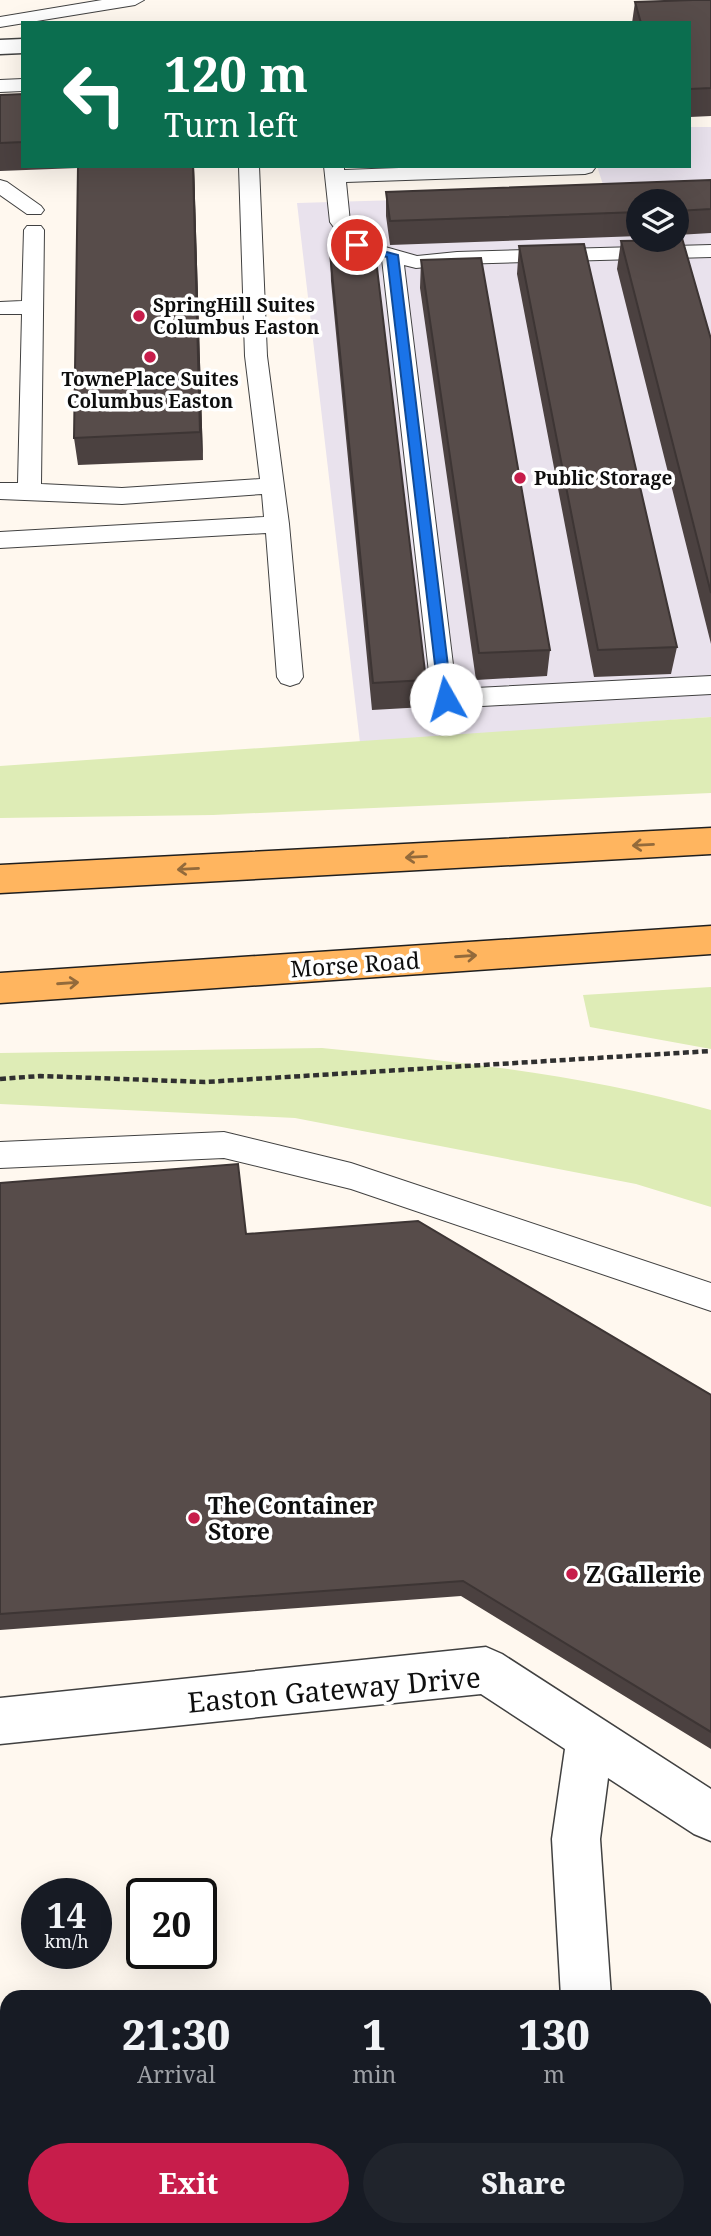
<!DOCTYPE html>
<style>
:root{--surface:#171b24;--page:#20242c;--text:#f1f3f6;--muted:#9ea1a6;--accent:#c71d4b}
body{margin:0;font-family:"Noto Serif",serif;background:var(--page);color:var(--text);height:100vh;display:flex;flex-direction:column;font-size:26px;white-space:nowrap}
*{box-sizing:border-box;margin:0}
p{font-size:23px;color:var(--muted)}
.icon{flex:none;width:38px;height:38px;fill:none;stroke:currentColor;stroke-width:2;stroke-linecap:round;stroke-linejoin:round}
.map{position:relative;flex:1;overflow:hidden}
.details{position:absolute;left:0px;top:1990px;width:712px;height:247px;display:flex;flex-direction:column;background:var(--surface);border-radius:21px 21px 0 0;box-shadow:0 7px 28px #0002}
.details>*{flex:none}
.hud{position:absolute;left:21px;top:21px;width:670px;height:147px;border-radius:0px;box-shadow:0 7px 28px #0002;background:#0b6e4f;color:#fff;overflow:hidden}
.tools{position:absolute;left:626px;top:189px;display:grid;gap:14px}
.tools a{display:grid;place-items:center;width:63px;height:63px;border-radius:50%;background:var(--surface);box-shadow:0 7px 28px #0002;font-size:35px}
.speed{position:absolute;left:21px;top:1878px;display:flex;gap:14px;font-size:35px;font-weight:700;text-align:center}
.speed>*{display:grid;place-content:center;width:91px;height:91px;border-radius:50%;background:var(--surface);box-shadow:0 7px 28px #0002;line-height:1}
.speed small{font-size:18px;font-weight:400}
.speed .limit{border:4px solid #111;border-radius:10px;background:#fff;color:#111}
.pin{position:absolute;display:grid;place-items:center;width:60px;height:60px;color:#fff;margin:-30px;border:4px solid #fff;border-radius:50%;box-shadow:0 2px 7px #0007}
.me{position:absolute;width:77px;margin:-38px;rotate:353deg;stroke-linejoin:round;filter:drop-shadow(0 0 5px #0008)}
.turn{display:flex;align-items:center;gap:24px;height:147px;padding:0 28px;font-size:32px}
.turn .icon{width:91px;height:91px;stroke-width:2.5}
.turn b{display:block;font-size:49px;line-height:60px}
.eta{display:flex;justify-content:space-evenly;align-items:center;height:119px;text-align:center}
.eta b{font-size:42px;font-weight:800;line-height:49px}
.action{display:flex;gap:14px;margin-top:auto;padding:14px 28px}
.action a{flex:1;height:80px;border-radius:42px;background:var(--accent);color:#fff;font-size:28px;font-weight:800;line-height:80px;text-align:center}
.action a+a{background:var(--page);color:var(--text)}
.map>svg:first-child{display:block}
.industrial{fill:#e9e2ed;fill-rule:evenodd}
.green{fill:#deecb6}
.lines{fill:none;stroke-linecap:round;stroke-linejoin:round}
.lane-casing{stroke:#414141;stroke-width:2}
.street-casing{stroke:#414141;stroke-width:3}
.primary-casing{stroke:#1f1f1f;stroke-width:3}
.path{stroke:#303030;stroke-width:4.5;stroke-dasharray:6 3.5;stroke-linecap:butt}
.lane{fill:#fff;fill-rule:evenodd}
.street{fill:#fff;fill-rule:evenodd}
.primary{fill:#ffb55f;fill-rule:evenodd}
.wall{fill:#4b4140}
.shaded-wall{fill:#3d3534}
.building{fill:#574c4a;stroke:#3d3534;stroke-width:2}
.oneway{stroke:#936a3b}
.route{fill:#1a73e8;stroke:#114b97;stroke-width:2}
.poi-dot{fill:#c71d4b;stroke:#fff;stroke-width:2.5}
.labels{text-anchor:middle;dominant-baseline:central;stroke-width:7;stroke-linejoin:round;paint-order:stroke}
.far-poi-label{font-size:19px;font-weight:bold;fill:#0e0e0e;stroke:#fff;text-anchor:start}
.street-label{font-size:23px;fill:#0e0e0e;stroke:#fff}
.poi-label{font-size:23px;font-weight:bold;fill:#0e0e0e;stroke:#fff;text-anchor:start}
.near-street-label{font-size:28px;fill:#0e0e0e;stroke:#fff}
</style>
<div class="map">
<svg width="711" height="2236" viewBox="0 0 711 2236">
<rect width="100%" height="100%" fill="#fff8ef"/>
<path class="industrial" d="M690 127H711V717L360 743 297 203 606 194 597 166H690ZM639 201H677V240H639Z"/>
<path class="green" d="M711 717V793L213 815 0 818V766Z
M711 987V1049L590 1027 583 995Z
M322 1048C453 1061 583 1074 711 1110V1207L636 1184 295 1118 0 1104V1053Z"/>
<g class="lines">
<g class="lane-casing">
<path id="lane" d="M102 0H144L135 5 0 27V17Z
M23 79V91L0 92V80Z
M239 166H259L267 356 289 524 303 677 299 683 290 686 281 683 277 677 266 533 0 548V532L264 517 262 494 122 504 0 499V483H18L22 314H0V302L22 301 24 230 27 226H41L44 230 41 484 122 488 260 479 245 356Z
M324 166H344V170L454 166 595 168 592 172 585 174 346 182 350 222 364 241 417 256 457 252 711 245V257L457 264 416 268 404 265 456 689 711 676V694L445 708 436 705 432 699 382 259 350 249 330 222Z
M0 180 7 182 41 206 44 210 41 214H27L0 195Z
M224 1132 351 1163 711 1283V1311L351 1189 224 1158 0 1168V1142Z"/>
</g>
<g class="street-casing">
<path id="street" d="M23 39V53L0 54V40Z
M486 1647 502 1654 711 1789V1841L694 1834 608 1778 600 1839 611 1997H561L552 1839 565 1749 481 1694 0 1744V1698Z
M7 2076V2128L0 2129V2077Z
M591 2230H645L646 2236H592Z"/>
</g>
<g class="primary-casing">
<path id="primary" d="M711 828V854L0 893V865Z
M711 926V954L0 1003V973Z"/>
</g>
<path class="path" d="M0 1079 40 1076 205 1082 711 1051"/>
<use href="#lane" class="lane"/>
<use href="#street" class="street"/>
<use href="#primary" class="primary"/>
</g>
<path class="wall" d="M711 0V116L690 117V23Z
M635 2 641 23H632Z
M23 94V166H194L203 460 78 465 74 438 78 168 0 171V95Z
M363 166H406L363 168Z
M711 180V233L677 235V201H639V236L390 245 386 216V192Z
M621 241 711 339V644L617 269Z
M519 246 677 647 671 674 594 677 517 274Z
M330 253 426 680 425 707 372 710 331 281Z
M421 260 550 650 547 676 476 680 420 288Z
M0 1183 246 1234 711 1395V1749L461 1596 0 1630Z"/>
<path class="shaded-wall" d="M193 166H194L203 460 200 432Z"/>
<path class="building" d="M693 0H711V88L690 89V23H641L635 2Z
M23 94V142L0 143V95Z
M78 166H193L200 432 74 438Z
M711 180V209L677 211V201H639V212L390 221 386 192Z
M682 238 711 339V593L621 241 677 240V239Z
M584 244 677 647 598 650 519 246Z
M375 251 426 680 373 683 330 253Z
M481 258 550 650 479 653 421 260Z
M238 1164 246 1234 418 1221 711 1395V1732L463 1581 0 1614V1183Z"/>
<defs><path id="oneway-shaft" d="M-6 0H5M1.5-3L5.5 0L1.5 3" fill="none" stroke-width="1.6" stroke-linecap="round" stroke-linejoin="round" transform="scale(1.75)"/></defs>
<g class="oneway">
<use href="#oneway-shaft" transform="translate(643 845) rotate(177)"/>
<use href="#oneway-shaft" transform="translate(416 857) rotate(177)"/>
<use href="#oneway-shaft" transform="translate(188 869) rotate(177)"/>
<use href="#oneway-shaft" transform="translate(466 956) rotate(-4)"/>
<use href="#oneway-shaft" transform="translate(68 983) rotate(-4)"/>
</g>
<path class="route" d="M353 243 398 255 452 699 446 704 439 699 387 257 353 248Z"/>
<g class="poi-dot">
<circle cx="139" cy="316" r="7"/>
<circle cx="150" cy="357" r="7"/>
<circle cx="520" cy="478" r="7"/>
<circle cx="194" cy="1518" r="7"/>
<circle cx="572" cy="1574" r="7"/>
</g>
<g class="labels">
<g class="far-poi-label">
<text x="153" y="305">SpringHill Suites<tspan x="153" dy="22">Columbus Easton</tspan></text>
<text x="150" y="379" text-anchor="middle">TownePlace Suites<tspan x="150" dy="22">Columbus Easton</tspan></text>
<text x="534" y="478">Public Storage</text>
</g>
<g class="street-label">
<text transform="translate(355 964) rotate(-4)">Morse Road</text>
</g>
<g class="poi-label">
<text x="208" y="1505">The Container<tspan x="208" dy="26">Store</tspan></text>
<text x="586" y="1574">Z Gallerie</text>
</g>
<g class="near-street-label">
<text transform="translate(334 1689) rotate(-5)">Easton Gateway Drive</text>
</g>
</g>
</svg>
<div class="tools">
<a><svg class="icon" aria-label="layers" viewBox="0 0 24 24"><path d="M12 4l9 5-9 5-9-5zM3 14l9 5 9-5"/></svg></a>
</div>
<div class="speed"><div>14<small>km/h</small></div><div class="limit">20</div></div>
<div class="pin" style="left:357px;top:245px;background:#d93025"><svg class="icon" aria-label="arrive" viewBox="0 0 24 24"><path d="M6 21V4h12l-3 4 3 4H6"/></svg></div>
<svg class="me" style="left:446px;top:699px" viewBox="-20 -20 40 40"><circle r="19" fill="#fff"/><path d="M0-13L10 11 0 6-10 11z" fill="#1a73e8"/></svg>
<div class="hud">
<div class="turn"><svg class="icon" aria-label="left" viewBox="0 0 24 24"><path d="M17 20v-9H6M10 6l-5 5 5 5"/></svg><div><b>120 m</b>Turn left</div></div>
</div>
<section class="details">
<div class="eta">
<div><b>21:30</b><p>Arrival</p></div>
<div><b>1</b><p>min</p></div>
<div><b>130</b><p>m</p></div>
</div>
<div class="action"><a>Exit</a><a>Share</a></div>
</section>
</div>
